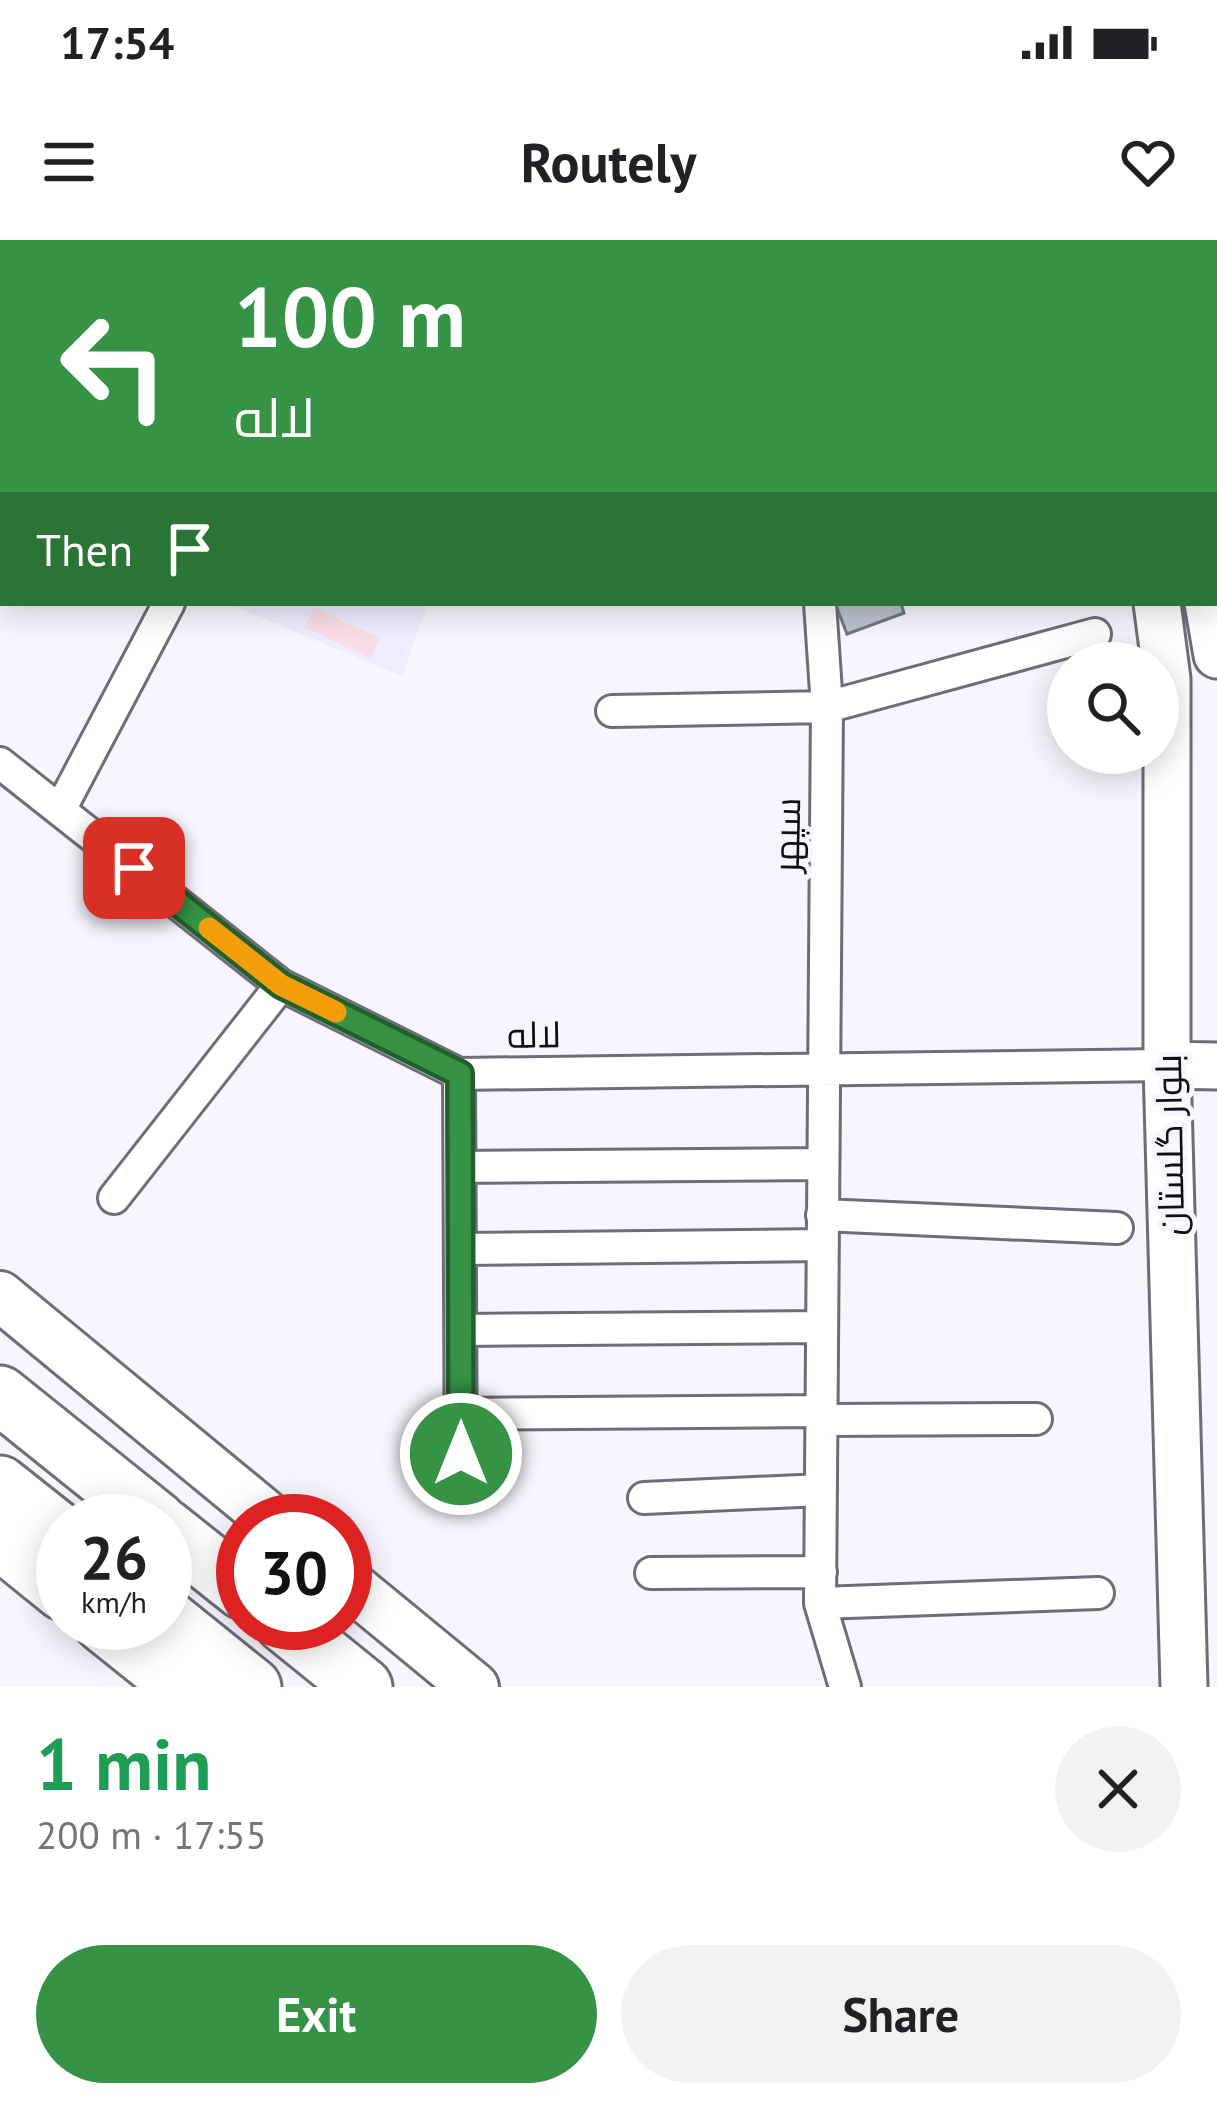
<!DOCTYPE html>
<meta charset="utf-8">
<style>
:root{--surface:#fff;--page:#f2f2f2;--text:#202124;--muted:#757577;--accent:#369244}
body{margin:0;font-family:"PT Sans",Cairo,sans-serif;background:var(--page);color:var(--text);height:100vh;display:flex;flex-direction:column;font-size:45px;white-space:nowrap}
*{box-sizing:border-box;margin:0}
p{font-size:39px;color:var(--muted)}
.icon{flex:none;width:66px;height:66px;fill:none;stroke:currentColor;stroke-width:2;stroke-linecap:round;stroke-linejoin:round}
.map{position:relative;height:1447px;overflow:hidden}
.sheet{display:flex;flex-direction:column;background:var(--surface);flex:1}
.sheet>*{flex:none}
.guide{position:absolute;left:0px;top:0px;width:1218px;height:366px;box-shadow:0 6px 30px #0003;background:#369244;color:#fff;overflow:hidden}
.tools{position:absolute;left:1047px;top:402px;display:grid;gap:24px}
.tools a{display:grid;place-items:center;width:132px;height:132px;border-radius:50%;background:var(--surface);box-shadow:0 6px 30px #0003;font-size:60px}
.speed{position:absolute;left:36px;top:1254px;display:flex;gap:24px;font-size:60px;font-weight:700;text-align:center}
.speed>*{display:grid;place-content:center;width:156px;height:156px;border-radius:50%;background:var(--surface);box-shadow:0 6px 30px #0003;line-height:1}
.speed small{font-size:30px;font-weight:400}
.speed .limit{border:18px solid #d22;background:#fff;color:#111}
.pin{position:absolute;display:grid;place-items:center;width:102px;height:102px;color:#fff;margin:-51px;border-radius:24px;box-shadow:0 6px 18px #0006}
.me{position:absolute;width:132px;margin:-66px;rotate:0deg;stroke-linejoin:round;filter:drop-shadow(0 0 9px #0008)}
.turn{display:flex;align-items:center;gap:42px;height:252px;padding:0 36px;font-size:54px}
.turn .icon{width:156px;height:156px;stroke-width:2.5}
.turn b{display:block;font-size:84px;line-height:102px}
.then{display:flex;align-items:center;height:114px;padding:0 36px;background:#0003;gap:24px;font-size:45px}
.round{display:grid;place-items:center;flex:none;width:126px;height:126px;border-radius:63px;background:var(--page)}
.headline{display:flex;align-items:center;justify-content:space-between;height:204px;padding:0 36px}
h1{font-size:72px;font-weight:800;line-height:90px;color:#1e9e55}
.primary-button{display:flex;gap:24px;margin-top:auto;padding:24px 36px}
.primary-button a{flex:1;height:138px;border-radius:72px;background:var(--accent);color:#fff;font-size:48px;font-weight:800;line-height:138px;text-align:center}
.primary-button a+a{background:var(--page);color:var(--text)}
.status{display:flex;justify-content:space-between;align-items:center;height:84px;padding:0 60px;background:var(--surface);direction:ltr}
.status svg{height:33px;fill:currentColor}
header{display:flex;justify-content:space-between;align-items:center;height:156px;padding:0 36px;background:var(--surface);font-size:54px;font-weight:800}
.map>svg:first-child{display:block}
.built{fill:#efecfd}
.green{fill:#fadde8}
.building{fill:#bcc2ce;stroke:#717681;stroke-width:3}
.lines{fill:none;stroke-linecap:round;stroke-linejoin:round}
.street-casing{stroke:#6e6c77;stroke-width:36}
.secondary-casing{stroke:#6e6c77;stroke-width:51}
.primary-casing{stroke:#6e6c77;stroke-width:54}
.highway-casing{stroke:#6e6c77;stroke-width:63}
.street{stroke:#fff;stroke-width:30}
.secondary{stroke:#fff;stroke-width:45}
.primary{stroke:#fff;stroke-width:48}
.highway{stroke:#fff;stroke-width:57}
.route-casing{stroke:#235f2c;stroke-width:30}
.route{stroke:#369244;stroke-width:21}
.slow{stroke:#f59e0b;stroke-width:21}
.labels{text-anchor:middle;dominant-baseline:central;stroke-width:10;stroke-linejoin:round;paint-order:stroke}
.street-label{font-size:36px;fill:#0f0e12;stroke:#f7f5fd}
</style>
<div class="status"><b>17:54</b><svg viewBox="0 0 49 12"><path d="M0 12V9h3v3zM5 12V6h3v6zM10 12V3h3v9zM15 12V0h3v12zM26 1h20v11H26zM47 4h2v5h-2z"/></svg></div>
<header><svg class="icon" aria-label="menu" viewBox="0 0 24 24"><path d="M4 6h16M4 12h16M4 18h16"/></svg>Routely<svg class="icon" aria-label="heart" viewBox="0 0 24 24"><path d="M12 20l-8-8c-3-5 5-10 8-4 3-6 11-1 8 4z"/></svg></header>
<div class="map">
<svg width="1217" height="1447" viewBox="0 0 1217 1447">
<rect width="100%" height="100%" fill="#f7f5fd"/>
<path class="built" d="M226 363H428L402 436Z"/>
<path class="green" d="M314 368 380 398 371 418 305 388Z"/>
<path class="building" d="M695 0H778L779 3H696Z
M778 0H862L854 3Z
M835 363H901L904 373 847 394Z"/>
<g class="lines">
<g class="street-casing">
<path id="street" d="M326 0 328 3
M686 0 687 3
M140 3 141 0
M0 252 3 247
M820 363 827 467 820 1363 845 1447
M612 471 827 467 1095 394
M0 523 281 745 459 834 1167 825
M60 570 169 363
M459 834 461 1253
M460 927 822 924
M114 958 281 745
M822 975 1117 988
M460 1009 822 1005
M461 1090 822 1087
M461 1174 821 1171
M822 1180 1036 1179
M644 1258 821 1250
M651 1333 821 1332
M820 1363 1098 1353"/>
</g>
<g class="secondary-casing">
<path id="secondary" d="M1073 0 1074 3
M1123 0V3
M1203 3V0
M1215 154 1217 150
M1157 363 1167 439V825L1184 1447
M1208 363 1217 415
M1167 825 1217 826"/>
</g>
<g class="primary-casing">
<path id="primary" d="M0 1056 273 1281
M345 1341 474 1447"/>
</g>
<g class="highway-casing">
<path id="highway" d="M0 1155 157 1281
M0 1245 63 1295
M165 1288 243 1350
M0 1300 63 1351
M165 1377 252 1447
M103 1383 183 1447
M284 1383 363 1447"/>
</g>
<use href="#street" class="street"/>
<use href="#secondary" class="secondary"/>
<use href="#primary" class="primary"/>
<use href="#highway" class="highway"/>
</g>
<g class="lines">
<g class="route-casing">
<path id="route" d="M134 628 281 745 460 834 461 1214"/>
</g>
<use href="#route" class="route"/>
<path class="slow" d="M209 688 281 745 336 772"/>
</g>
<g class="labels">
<g class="street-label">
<text transform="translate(786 595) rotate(-89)">سپهر</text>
<text transform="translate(534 794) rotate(-1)">لاله</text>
<text transform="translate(1169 905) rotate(-91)">بلوار گلستان</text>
</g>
</g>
</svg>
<div class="tools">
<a><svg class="icon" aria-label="search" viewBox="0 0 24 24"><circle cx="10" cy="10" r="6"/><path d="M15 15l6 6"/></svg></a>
</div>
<div class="speed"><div>26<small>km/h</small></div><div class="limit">30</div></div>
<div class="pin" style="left:134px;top:628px;background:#d93025"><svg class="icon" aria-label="arrive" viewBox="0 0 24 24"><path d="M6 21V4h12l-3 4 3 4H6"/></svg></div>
<svg class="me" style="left:461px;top:1214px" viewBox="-20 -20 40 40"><circle r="17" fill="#369244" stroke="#fff" stroke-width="3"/><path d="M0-11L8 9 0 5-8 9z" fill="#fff"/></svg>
<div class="guide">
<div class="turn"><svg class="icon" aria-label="left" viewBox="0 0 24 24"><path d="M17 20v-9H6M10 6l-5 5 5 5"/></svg><div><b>100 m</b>لاله</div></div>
<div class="then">Then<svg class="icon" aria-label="arrive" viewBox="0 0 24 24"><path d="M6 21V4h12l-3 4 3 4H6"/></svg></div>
</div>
</div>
<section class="sheet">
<div class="headline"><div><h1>1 min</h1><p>200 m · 17:55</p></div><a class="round"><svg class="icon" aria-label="close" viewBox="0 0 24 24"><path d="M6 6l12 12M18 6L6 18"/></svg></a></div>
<div class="primary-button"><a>Exit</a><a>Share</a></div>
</section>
